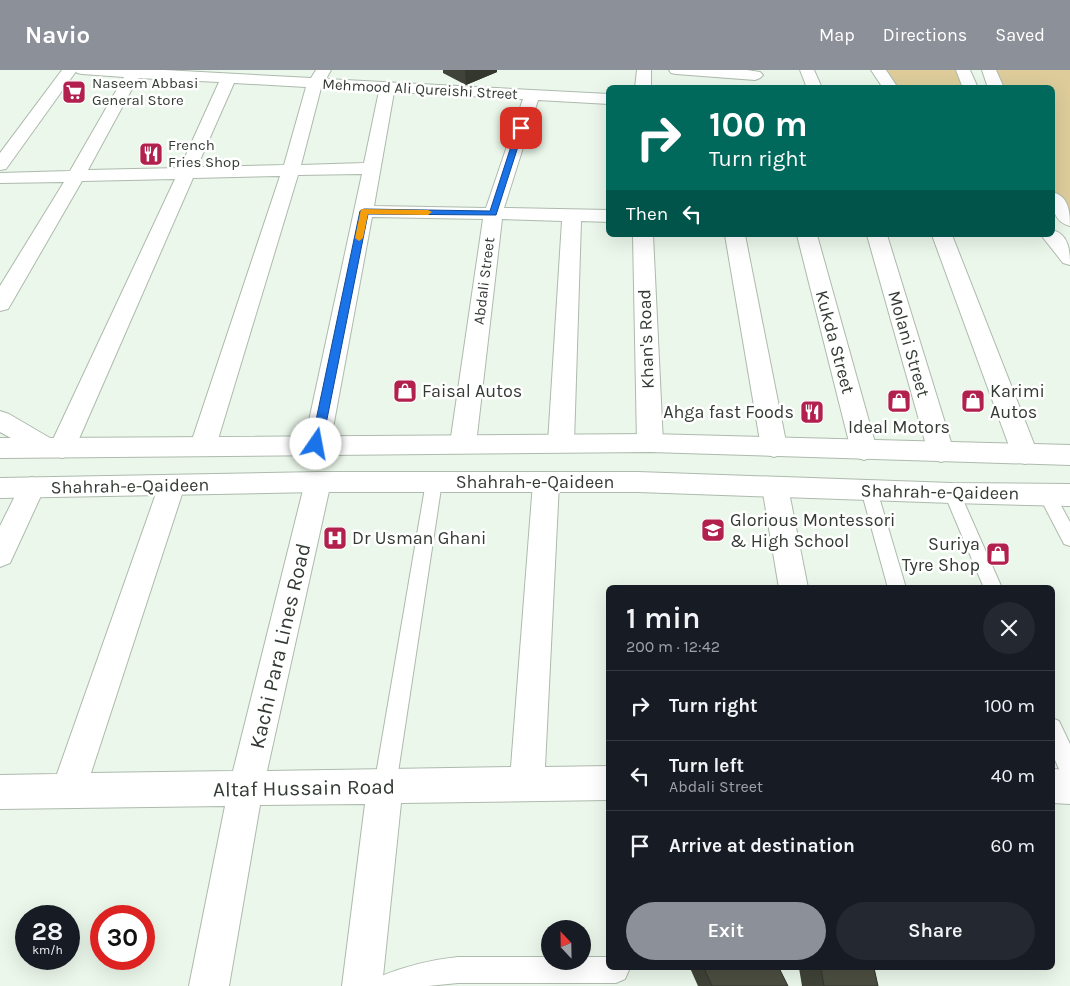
<!DOCTYPE html>
<meta charset="utf-8">
<style>
:root{--surface:#171b24;--page:#242831;--text:#f1f3f6;--muted:#9ea1a6;--line:#363941;--accent:#8c9099}
body{margin:0;font-family:Karla,sans-serif;background:var(--page);color:var(--text);height:100vh;display:flex;flex-direction:column;font-size:19px;white-space:nowrap}
*{box-sizing:border-box;margin:0}
p{font-size:16px;color:var(--muted)}
.icon{flex:none;width:28px;height:28px;fill:none;stroke:currentColor;stroke-width:2;stroke-linecap:round;stroke-linejoin:round}
.map{position:relative;flex:1;overflow:hidden}
.sheet{position:absolute;left:606px;top:515px;width:449px;height:385px;display:flex;flex-direction:column;background:var(--surface);border-radius:8px;box-shadow:0 5px 20px #0002}
.sheet>*{flex:none}
.banner{position:absolute;left:606px;top:15px;width:449px;height:152px;border-radius:8px;box-shadow:0 5px 20px #0002;background:#00695c;color:#fff;overflow:hidden}
.needle{width:32px;rotate:338deg}
.controls{position:absolute;left:541px;top:850px;display:grid;gap:10px}
.controls a{display:grid;place-items:center;width:50px;height:50px;border-radius:50%;background:var(--surface);box-shadow:0 5px 20px #0002;font-size:25px}
.speed{position:absolute;left:15px;top:835px;display:flex;gap:10px;font-size:25px;font-weight:700;text-align:center}
.speed>*{display:grid;place-content:center;width:65px;height:65px;border-radius:50%;background:var(--surface);box-shadow:0 5px 20px #0002;line-height:1}
.speed small{font-size:12px;font-weight:400}
.speed .limit{border:8px solid #d22;background:#fff;color:#111}
.pin{position:absolute;display:grid;place-items:center;width:42px;height:42px;color:#fff;margin:-21px;border-radius:10px;box-shadow:0 2px 8px #0006}
.me{position:absolute;width:55px;margin:-28px;rotate:12deg;stroke-linejoin:round;filter:drop-shadow(0 0 4px #0008)}
.turn{display:flex;align-items:center;gap:18px;height:105px;padding:0 20px;font-size:22px}
.turn .icon{width:65px;height:65px;stroke-width:2.5}
.turn b{display:block;font-size:35px;line-height:42px}
.then{display:flex;align-items:center;height:48px;padding:0 20px;background:#0003;gap:10px;font-size:19px}
.round{display:grid;place-items:center;flex:none;width:52px;height:52px;border-radius:26px;background:var(--page)}
.head{display:flex;align-items:center;justify-content:space-between;height:85px;padding:0 20px}
h1{font-size:30px;font-weight:600;line-height:38px}
.action{display:flex;gap:10px;margin-top:auto;padding:10px 20px}
.action a{flex:1;height:58px;border-radius:30px;background:var(--accent);color:#fff;font-size:20px;font-weight:600;line-height:58px;text-align:center}
.action a+a{background:var(--page);color:var(--text)}
ul{padding:0;list-style:none}
li{display:flex;align-items:center;gap:15px;height:70px;padding:0 20px;border-top:1px solid var(--line)}
li div{flex:1}
li b{display:block;font-size:19px}
li em{font-style:normal}
header{display:flex;align-items:center;gap:30px;box-sizing:border-box;height:70px;padding:0 25px;background:var(--accent);color:#fff}
header strong{font-size:24px}
nav{display:flex;gap:28px;margin-inline-start:auto;font-size:18px}
.map>svg:first-child{display:block}
.green{fill:#decd9b}
.lines{fill:none;stroke-linecap:round;stroke-linejoin:round}
.service-casing{stroke:#adbaad;stroke-width:2}
.minor-casing{stroke:#adbaad;stroke-width:2}
.tertiary-casing{stroke:#adbaad;stroke-width:2}
.secondary-casing{stroke:#adbaad;stroke-width:2}
.primary-casing{stroke:#adbaad;stroke-width:2}
.service{fill:#fff;fill-rule:evenodd}
.minor{fill:#fff;fill-rule:evenodd}
.tertiary{fill:#fff;fill-rule:evenodd}
.secondary{fill:#fff;fill-rule:evenodd}
.primary{fill:#fff;fill-rule:evenodd}
.wall{fill:#404337}
.shaded-wall{fill:#34372d}
.building{fill:#4b4e40;stroke:#34372d}
.route{fill:#1a73e8;stroke:#114b97}
.slow{fill:#f59e0b}
.labels{text-anchor:middle;dominant-baseline:central;stroke-width:5;stroke-linejoin:round;paint-order:stroke}
.far-poi-label{font-size:15px;fill:#343a34;stroke:#fff;text-anchor:start}
.far-street-label{font-size:15px;fill:#343a34;stroke:#fff}
.street-label{font-size:18px;fill:#343a34;stroke:#fff}
.poi-label{font-size:18px;fill:#343a34;stroke:#fff;text-anchor:start}
.near-street-label{font-size:21px;fill:#343a34;stroke:#fff}
</style>
<header>
<strong>Navio</strong>
<nav><a>Map</a><a>Directions</a><a>Saved</a></nav>
</header>
<div class="map">
<svg width="1070" height="916" viewBox="0 0 1070 916">
<rect width="100%" height="100%" fill="#eaf7ea"/>
<path class="green" d="M877 0H963L972 17H890Z
M989 0H1070V150L1053 127 1052 18 996 17Z"/>
<g class="lines">
<g class="service-casing">
<path id="service" d="M434 405 440 407 442 412 396 716 393 724 385 727 377 724 374 716 426 412 428 407Z
M869 413 875 415 877 420 906 518H888L861 420 863 415Z
M952 416 958 418 960 423 1002 518H984L944 423 946 418Z
M1046 417 1052 419 1070 452V476L1064 474 1038 424 1040 419Z
M1052 648 1059 651 1070 674V709L1062 706 1052 683Z
M458 887H550V891H582V887H609V898H628L629 900 625 909 616 913H458L428 916H375L379 907C405 896 430 890 458 887Z"/>
</g>
<g class="minor-casing">
<path id="minor" d="M75 0H164L311 8 316 0H331L326 9 609 24V34L538 30 504 138 609 140V152L581 151 574 373 570 380 561 382 552 380 548 373 562 151 502 149 476 374 472 381 463 383 454 381 450 374 483 149 372 147 330 374 326 381 317 383 308 381 304 374 362 104 298 105 216 376 212 383 203 385 194 383 190 376 280 106 193 108 75 378 71 385 62 388 53 385 49 378 175 109 82 111 11 234 8 239 0 241V216L64 112 0 113V103L70 101 124 7 82 4 77 3ZM138 8 219 12 180 98 88 100ZM234 13 306 17 284 95 197 97ZM321 18 379 21 364 93 301 95ZM394 22 523 29 486 138 374 136Z
M637 0H651V18H635Z
M669 0H747L760 2 763 5 760 8 755 10 676 4 671 3Z
M800 0H814L822 18H807Z
M871 0H886L898 18H883Z
M633 165H653L663 373 659 380 650 382 641 380 637 373Z
M725 165H745L787 377 783 384 774 387 765 384 761 377Z
M797 165H817L877 380 873 387 864 390 855 387 851 380Z
M867 165H887L954 382 950 389 941 392 932 389 928 382Z
M932 165H952L1038 384 1034 391 1025 394 1016 391 1012 384Z
M318 402 327 405 331 412 267 701 511 697 533 413 537 406 546 403 555 406 559 413 545 697 609 696V730L401 733 382 916H342L365 734 260 735 229 916H189L225 736 0 739V705L57 704 159 415 163 408 172 405 181 408 185 415 91 703 233 701 305 412 309 405Z
M32 407 41 410 45 417 10 493 0 497V456L23 410Z
M775 407 784 410 788 417 808 518H779L762 417 766 410Z
M1052 699 1070 700V734L1052 733Z"/>
</g>
<g class="tertiary-casing">
<path id="tertiary" d="M62 0H77L6 99 0 100V83Z"/>
</g>
<g class="secondary-casing">
<path id="secondary" d="M956 0H970L978 18H963Z
M982 0H996L1004 18H988Z
M1052 122C1069 126 1070 142 1070 156 1053 152 1052 136 1052 122Z
M1052 160C1069 164 1070 181 1070 195L1063 193 1041 165H1052Z"/>
</g>
<g class="primary-casing">
<path id="primary" d="M0 341 9 344 50 368 650 364 1070 375V395L650 382 0 388V368H11L0 362Z
M318 402H638L952 413 1070 414V436L952 433 638 422H318L0 428V408Z"/>
</g>
<use href="#service" class="service"/>
<use href="#minor" class="minor"/>
<use href="#tertiary" class="tertiary"/>
<use href="#secondary" class="secondary"/>
<use href="#primary" class="primary"/>
</g>
<path class="wall" d="M443 0H497V2L466 15 443 3Z
M690 898H779L788 916H698Z
M799 898H874L878 916H802Z"/>
<path class="shaded-wall" d="M465 0H497V2L466 15Z"/>
<path class="building" d="M704 898H779L788 916H712Z
M821 898H874L878 916H824Z"/>
<path class="route" d="M521 56 524 58 496 145 368 144 322 374 320 377H313L311 374 360 141 364 139 490 141 517 58Z"/>
<path class="slow" d="M361 139 428 140 432 142 428 145 368 144 363 168 359 171 355 168Z"/>
<defs>
<g id="supermarket-square" transform="scale(1.25)"><rect x="-9" y="-9" width="18" height="18" rx="4" fill="#b2214e" stroke="#fff"/><path d="M-6-5.5h2.5l.6 2H6L4.5 2H-2.5L-4.4-4H-6ZM-1.5 3.2a1.3 1.3 0 1 0 .1 0ZM3 3.2a1.3 1.3 0 1 0 .1 0Z" fill="#fff"/></g>
<g id="restaurant-square" transform="scale(1.25)"><rect x="-9" y="-9" width="18" height="18" rx="4" fill="#b2214e" stroke="#fff"/><path d="M-5-6h1v4h1v-4h1v4h1v-4h1v5L-1.5 .5V6h-2V.5L-5-1ZM5-6V6H3V1.5H1.5Q1.5-4 5-6Z" fill="#fff"/></g>
<g id="shop-square" transform="scale(1.25)"><rect x="-9" y="-9" width="18" height="18" rx="4" fill="#b2214e" stroke="#fff"/><path d="M-5-2.5h2.3a2.7 3.5 0 0 1 5.4 0H5L5.5 6h-11ZM-1.5-2.5h3a1.5 2.3 0 0 0-3 0Z" fill="#fff"/></g>
<g id="school-square" transform="scale(1.25)"><rect x="-9" y="-9" width="18" height="18" rx="4" fill="#b2214e" stroke="#fff"/><path d="M0-5L7-2L0 1L-7-2ZM-4 1L0 2.5L4 1V4Q0 6-4 4Z" fill="#fff"/></g>
<g id="hospital-square" transform="scale(1.25)"><rect x="-9" y="-9" width="18" height="18" rx="4" fill="#b2214e" stroke="#fff"/><path d="M-5-5h3v3.5h4V-5h3V5h-3V1.5h-4V5h-3Z" fill="#fff"/></g>
</defs>
<g fill-rule="evenodd">
<use href="#supermarket-square" x="74" y="22"/>
<use href="#restaurant-square" x="151" y="84"/>
<use href="#shop-square" x="405" y="321"/>
<use href="#shop-square" x="899" y="331"/>
<use href="#shop-square" x="973" y="331"/>
<use href="#restaurant-square" x="812" y="342"/>
<use href="#school-square" x="713" y="460"/>
<use href="#hospital-square" x="335" y="468"/>
<use href="#shop-square" x="998" y="484"/>
</g>
<g class="labels">
<g class="far-poi-label">
<text x="92" y="13">Naseem Abbasi<tspan x="92" dy="17">General Store</tspan></text>
<text x="168" y="75">French<tspan x="168" dy="17">Fries Shop</tspan></text>
</g>
<g class="far-street-label">
<text transform="translate(420 19) rotate(3)">Mehmood Ali Qureishi Street</text>
<text transform="translate(484 211) rotate(-83)">Abdali Street</text>
</g>
<g class="street-label">
<text transform="translate(646 269) rotate(-92)">Khan's Road</text>
<text transform="translate(835 272) rotate(75)">Kukda Street</text>
<text transform="translate(909 274) rotate(74)">Molani Street</text>
<text x="535" y="412">Shahrah-e-Qaideen</text>
<text transform="translate(130 416) rotate(-1)">Shahrah-e-Qaideen</text>
<text transform="translate(940 422) rotate(1)">Shahrah-e-Qaideen</text>
</g>
<g class="poi-label">
<text x="422" y="321">Faisal Autos</text>
<text x="990" y="321">Karimi<tspan x="990" dy="21">Autos</tspan></text>
<text x="794" y="342" text-anchor="end">Ahga fast Foods</text>
<text x="899" y="357" text-anchor="middle">Ideal Motors</text>
<text x="730" y="450">Glorious Montessori<tspan x="730" dy="21">&amp; High School</tspan></text>
<text x="352" y="468">Dr Usman Ghani</text>
<text x="980" y="474" text-anchor="end">Suriya<tspan x="980" dy="21">Tyre Shop</tspan></text>
</g>
<g class="near-street-label">
<text transform="translate(280 576) rotate(-77)">Kachi Para Lines Road</text>
<text transform="translate(304 718) rotate(-1)">Altaf Hussain Road</text>
</g>
</g>
</svg>
<div class="controls">
<a><svg class="needle" viewBox="-14 -14 28 28"><path d="M0-13l5 13h-10z" fill="#e53935"/><path d="M0 13l5-13h-10z" fill="#9ea1a6"/></svg></a>
</div>
<div class="speed"><div>28<small>km/h</small></div><div class="limit">30</div></div>
<div class="pin" style="left:521px;top:58px;background:#d93025"><svg class="icon" aria-label="arrive" viewBox="0 0 24 24"><path d="M6 21V4h12l-3 4 3 4H6"/></svg></div>
<svg class="me" style="left:316px;top:374px" viewBox="-20 -20 40 40"><circle r="19" fill="#fff"/><path d="M0-13L10 11 0 6-10 11z" fill="#1a73e8"/></svg>
<div class="banner">
<div class="turn"><svg class="icon" aria-label="right" viewBox="0 0 24 24"><path d="M7 20v-9h11M14 6l5 5-5 5"/></svg><div><b>100 m</b>Turn right</div></div>
<div class="then">Then<svg class="icon" aria-label="left" viewBox="0 0 24 24"><path d="M17 20v-9H6M10 6l-5 5 5 5"/></svg></div>
</div>
<section class="sheet">
<div class="head"><div><h1>1 min</h1><p>200 m · 12:42</p></div><a class="round"><svg class="icon" aria-label="close" viewBox="0 0 24 24"><path d="M6 6l12 12M18 6L6 18"/></svg></a></div>
<ul>
<li><svg class="icon" aria-label="right" viewBox="0 0 24 24"><path d="M7 20v-9h11M14 6l5 5-5 5"/></svg><div><b>Turn right</b></div><em>100 m</em></li>
<li><svg class="icon" aria-label="left" viewBox="0 0 24 24"><path d="M17 20v-9H6M10 6l-5 5 5 5"/></svg><div><b>Turn left</b><p>Abdali Street</p></div><em>40 m</em></li>
<li><svg class="icon" aria-label="arrive" viewBox="0 0 24 24"><path d="M6 21V4h12l-3 4 3 4H6"/></svg><div><b>Arrive at destination</b></div><em>60 m</em></li>
</ul>
<div class="action"><a>Exit</a><a>Share</a></div>
</section>
</div>
